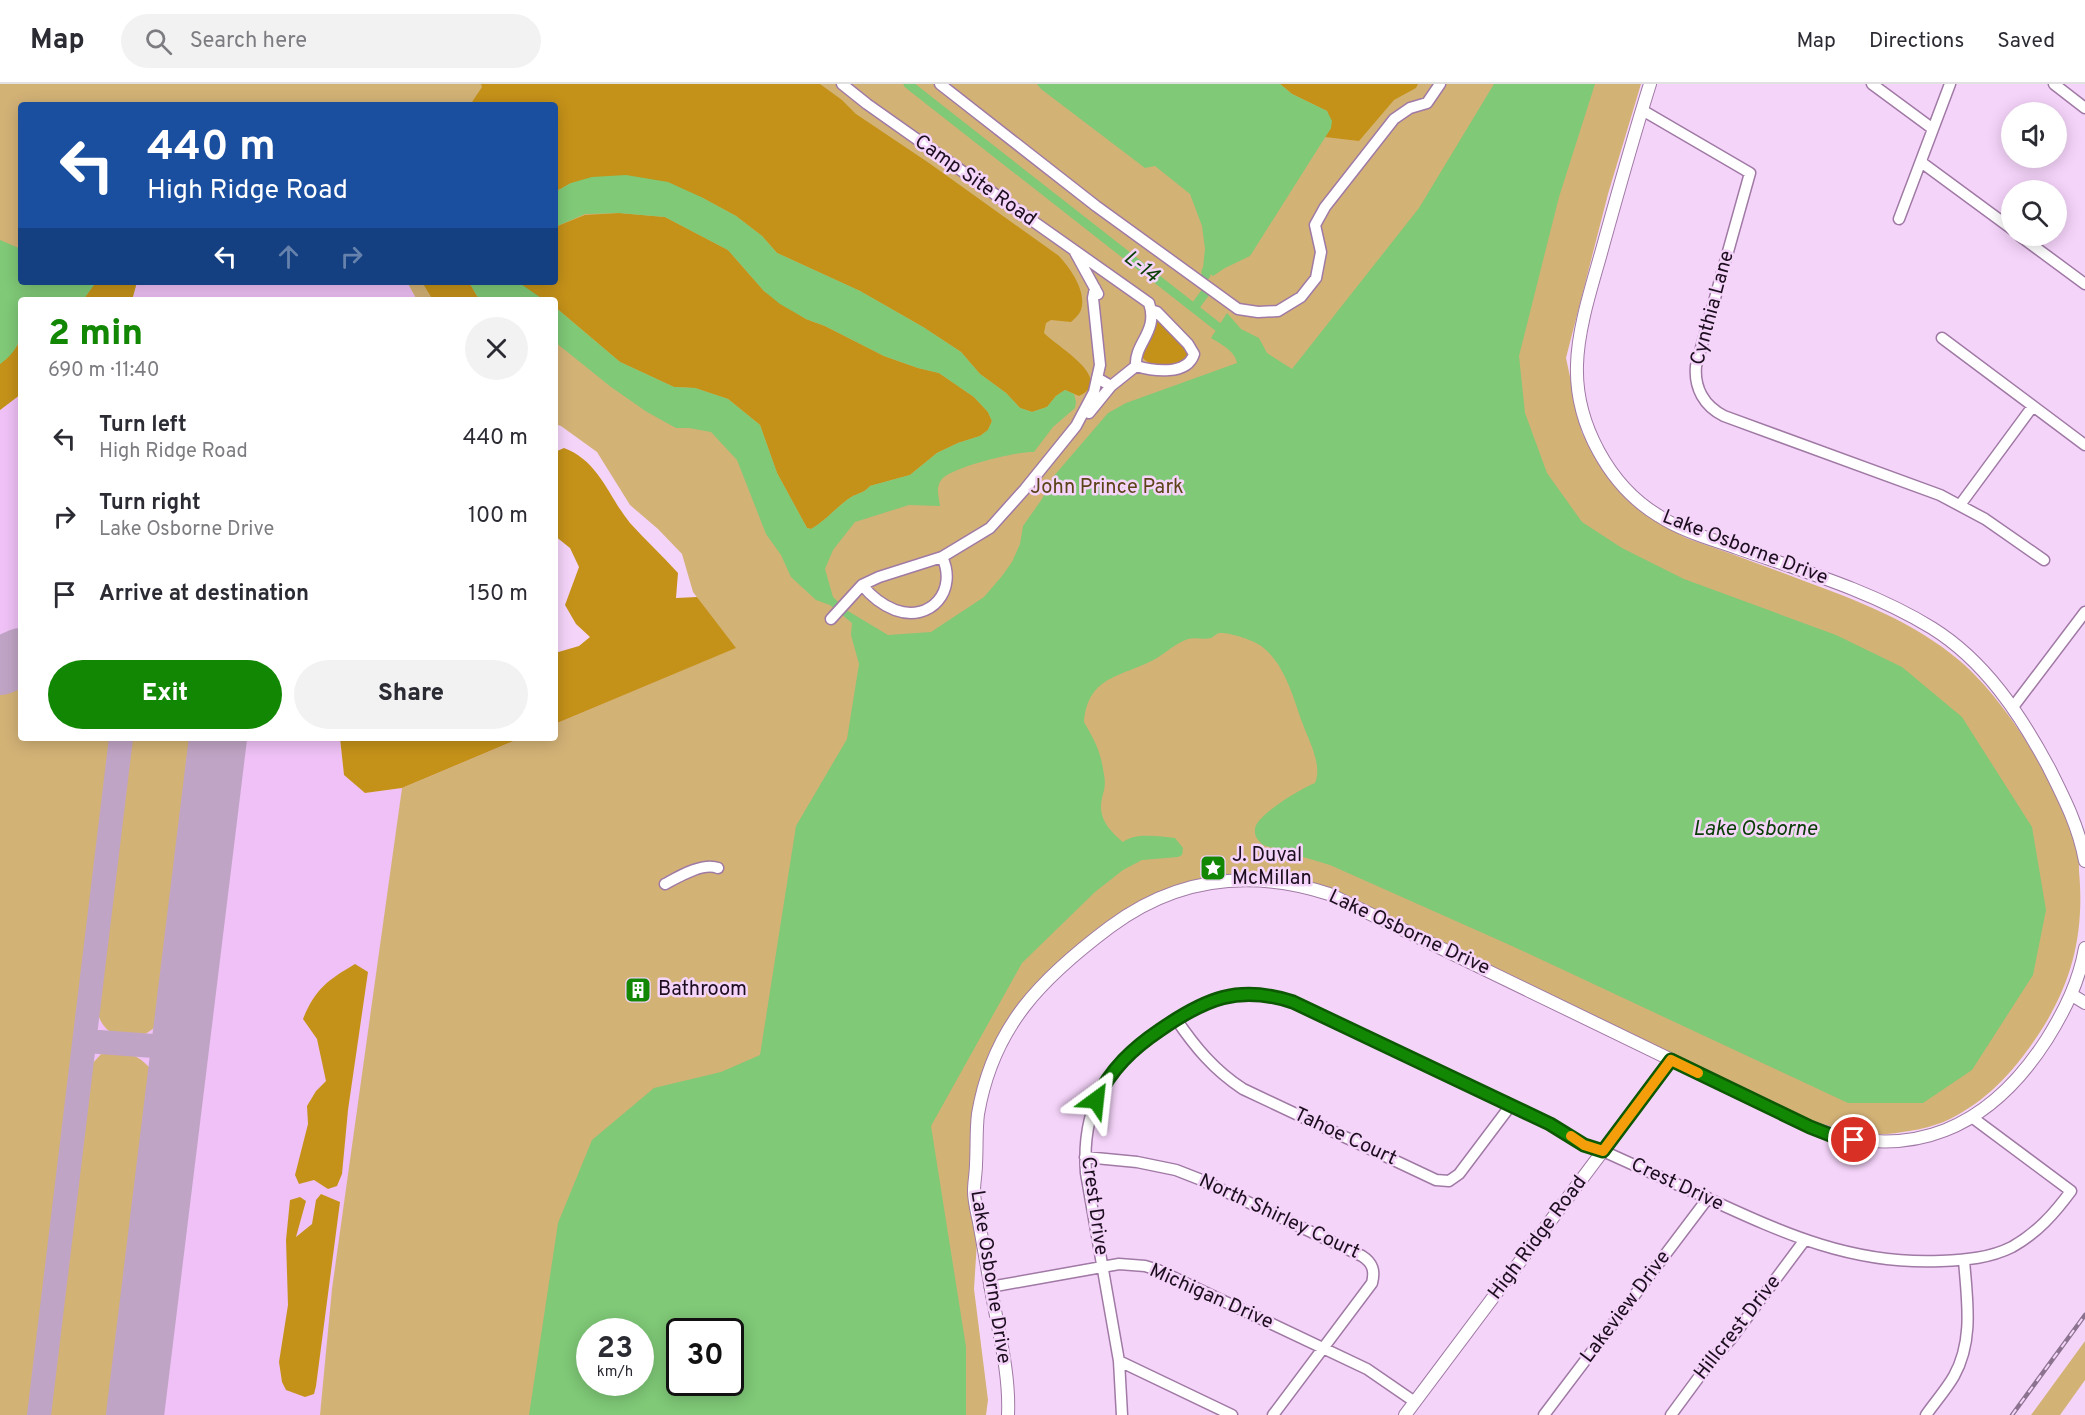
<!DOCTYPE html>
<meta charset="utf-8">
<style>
:root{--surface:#fff;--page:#f2f2f3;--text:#2b2b33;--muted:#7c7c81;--line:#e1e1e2;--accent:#128704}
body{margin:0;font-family:Overpass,sans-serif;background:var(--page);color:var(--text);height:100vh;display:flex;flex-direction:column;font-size:22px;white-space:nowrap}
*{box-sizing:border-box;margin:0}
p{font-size:20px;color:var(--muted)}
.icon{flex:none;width:33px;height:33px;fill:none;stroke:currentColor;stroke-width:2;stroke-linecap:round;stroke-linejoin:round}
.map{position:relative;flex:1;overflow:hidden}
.panel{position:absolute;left:18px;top:213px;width:540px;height:444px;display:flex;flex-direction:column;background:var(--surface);border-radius:6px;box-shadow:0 3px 15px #0003}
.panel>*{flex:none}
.hud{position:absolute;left:18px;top:18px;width:540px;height:183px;border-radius:6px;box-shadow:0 3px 15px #0003;background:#1a4fa0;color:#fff;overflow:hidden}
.buttons{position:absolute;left:2001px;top:18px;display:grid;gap:12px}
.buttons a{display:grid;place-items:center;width:66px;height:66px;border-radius:50%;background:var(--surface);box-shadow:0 3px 15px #0003;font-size:30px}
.speed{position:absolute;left:576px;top:1234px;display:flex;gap:12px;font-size:30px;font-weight:700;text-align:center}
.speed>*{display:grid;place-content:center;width:78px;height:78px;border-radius:50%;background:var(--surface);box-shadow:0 3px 15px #0003;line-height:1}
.speed small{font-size:15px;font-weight:400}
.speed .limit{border:3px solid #111;border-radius:9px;background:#fff;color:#111}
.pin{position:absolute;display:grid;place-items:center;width:51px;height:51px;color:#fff;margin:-26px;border:3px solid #fff;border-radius:50%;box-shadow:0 2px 6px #0007}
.me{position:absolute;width:66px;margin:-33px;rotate:30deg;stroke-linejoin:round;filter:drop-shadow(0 0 4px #0008)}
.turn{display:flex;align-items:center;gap:21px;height:126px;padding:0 30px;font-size:27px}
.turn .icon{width:78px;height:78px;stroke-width:2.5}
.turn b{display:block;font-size:42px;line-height:51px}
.lanes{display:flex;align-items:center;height:57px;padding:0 30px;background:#0003;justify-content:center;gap:30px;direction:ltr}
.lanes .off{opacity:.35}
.round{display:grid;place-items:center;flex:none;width:63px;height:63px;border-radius:32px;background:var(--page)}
.summary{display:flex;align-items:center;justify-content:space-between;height:102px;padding:0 30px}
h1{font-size:36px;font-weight:800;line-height:45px;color:var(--accent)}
.button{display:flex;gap:12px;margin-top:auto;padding:12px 30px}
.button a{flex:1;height:69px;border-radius:36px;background:var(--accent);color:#fff;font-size:24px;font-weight:800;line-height:69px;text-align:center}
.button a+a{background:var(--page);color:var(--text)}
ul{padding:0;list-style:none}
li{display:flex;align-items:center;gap:18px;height:78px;padding:0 30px}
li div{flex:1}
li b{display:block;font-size:22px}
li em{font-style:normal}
header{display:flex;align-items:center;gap:36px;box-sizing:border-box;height:84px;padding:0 30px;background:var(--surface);border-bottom:2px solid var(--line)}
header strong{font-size:28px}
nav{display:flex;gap:33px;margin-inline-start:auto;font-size:21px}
.search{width:420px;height:54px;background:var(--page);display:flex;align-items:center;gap:15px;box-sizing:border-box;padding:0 21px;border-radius:33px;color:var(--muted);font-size:22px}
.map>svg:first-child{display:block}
.built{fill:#efc1f6}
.green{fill:#d3b276;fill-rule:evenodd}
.forest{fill:#c59219}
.water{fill:#7fc977;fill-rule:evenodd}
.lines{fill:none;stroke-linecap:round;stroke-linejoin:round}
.canal{stroke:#7fc977;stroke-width:9}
.taxiway{stroke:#c0a4c5;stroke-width:24}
.runway{stroke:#c0a4c5;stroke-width:58}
.minor-casing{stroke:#a07aa5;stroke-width:13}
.tertiary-casing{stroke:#a07aa5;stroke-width:14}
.minor{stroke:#fff;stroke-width:10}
.tertiary{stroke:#fff;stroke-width:12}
.rail-casing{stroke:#8c7490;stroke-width:4.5}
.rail{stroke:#f5d4fa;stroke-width:2;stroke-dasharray:7;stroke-linecap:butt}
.route-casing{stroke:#0c5803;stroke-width:15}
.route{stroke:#128704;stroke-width:10}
.slow{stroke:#f59e0b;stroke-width:10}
.labels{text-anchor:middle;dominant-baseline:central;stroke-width:5;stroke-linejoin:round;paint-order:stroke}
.street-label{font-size:20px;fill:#1c0e1f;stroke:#f5d4fa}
.park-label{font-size:20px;fill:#5a4418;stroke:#f5d4fa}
.poi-label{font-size:20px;fill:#1c0e1f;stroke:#f5d4fa;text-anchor:start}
.water-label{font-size:21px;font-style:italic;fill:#083d04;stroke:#f5d4fa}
</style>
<header>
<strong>Map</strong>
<div class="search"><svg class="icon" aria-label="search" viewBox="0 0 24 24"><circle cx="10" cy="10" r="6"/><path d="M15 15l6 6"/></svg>Search here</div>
<nav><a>Map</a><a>Directions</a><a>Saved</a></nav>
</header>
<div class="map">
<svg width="2085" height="1331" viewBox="0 0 2085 1331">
<rect width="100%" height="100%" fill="#f5d4fa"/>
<path class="built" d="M137 198H407L417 216H132Z
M21 310V654H340L344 691 365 709 402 704 320 1331H0V326Z"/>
<path class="green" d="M0 0H1641L1608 110 1566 274 1582 349 1599 379 1640 424 1666 443 1686 454C1724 467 1762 481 1799 495 1856 516 1913 537 1960 577 2006 616 2060 703 2076 762 2079 770 2079 779 2079 787 2085 852 2071 904 2034 957 2012 989 1986 1017 1950 1035 1932 1044 1907 1048 1887 1050 1858 1053 1826 1041 1799 1032L1287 795 1242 789 1207 796 1092 852 1048 887 1006 940 980 1001 978 1141 974 1205 988 1316 986 1331H320L332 1205 402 704 521 654H555V640L735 564 693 508 682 470 658 445 630 421 597 368 561 342 555 340V216H417L407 198H555V21H21V198H137L132 216H21V310L0 326ZM590 1248H640V1299H590ZM680 1248H730V1299H680Z
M21 590V654H114L30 1331H0V599Z
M131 654H195L162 937C156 942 149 949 142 951 120 958 101 948 97 926Z
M103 968C128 967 139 970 155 990L113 1331H48L91 981Z
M2085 1257V1296L2060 1331H2031Z"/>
<path class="forest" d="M481 0H820L842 16 856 30 929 79 1059 172C1071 185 1087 208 1081 226 1079 231 1075 234 1071 238L1051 236 1046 239 1044 249C1056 262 1116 295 1079 312L1065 306 1056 312 1047 323 1032 328 1020 324 1006 309 980 290 961 268 923 243 860 207 777 169 762 152 736 132 701 113 571 99 555 108V21H470L482 3Z
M1280 0H1418L1416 4 1394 16 1359 57 1325 53 1331 44 1327 27 1292 10Z
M619 129 665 133 728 166 764 207 806 235 825 242 884 272 918 284 939 289 974 313 988 328 992 337 988 346 980 352 958 359 937 369 910 391 870 402C865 408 860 409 853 412 838 421 827 436 811 445L807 444 777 389 760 341 728 315 695 304 674 303 620 278 555 223V216H544L517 199 555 198V143L585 131Z
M96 198H137L132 216H83Z
M422 198H469L477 212 483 216H433Z
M1156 233 1189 266C1186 285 1154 287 1143 274V270L1155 243Z
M21 257V310L0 326V280L7 274Z
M564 364C599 377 608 412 630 439 645 456 663 472 678 489L676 514 697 513 736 564 555 640V569L579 562 590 553 576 540 565 521 579 483 570 464 555 452V368Z
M340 654H521L402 704 365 709 344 691Z
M355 880 368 888 348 1026 342 1090 337 1102 328 1105 314 1096 299 1100 295 1091 308 1040 307 1022 316 1007 326 997 317 955 303 935C315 905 328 896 355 880Z
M321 1110 340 1118 316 1302 314 1310 305 1313 286 1306 282 1298 279 1278 288 1221 286 1156 290 1116 300 1113 306 1117 296 1153 312 1140 316 1116Z"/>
<path class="water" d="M1037 0H1280L1292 10 1327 27 1332 37 1331 44 1250 172 1225 184 1213 192 1203 184 1205 165 1202 142 1190 110 1155 82 1145 84 1041 5Z
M1494 0H1595L1559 113 1519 272 1525 329 1547 389 1582 438 1622 464 1684 495 1836 551 1902 583 1962 633 2032 743 2046 826 2033 891 1972 986 1923 1019H1848L1512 862 1330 781 1263 761C1258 756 1254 753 1255 745 1256 731 1302 704 1315 699 1323 681 1308 655 1302 638 1293 612 1283 575 1258 560 1250 555 1228 548 1219 549 1216 550 1213 553 1211 554 1204 556 1195 553 1188 555 1176 559 1168 567 1157 574 1124 593 1088 590 1084 638 1095 657 1101 668 1104 691 1107 705 1101 711 1101 723 1101 738 1113 750 1123 758 1137 748 1159 753 1175 754L1183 764 1182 771 1178 773 1142 776 1123 786 1095 808 1022 879 931 1042 966 1263V1331H529L558 1139 592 1056 654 1004 721 988 760 971 796 742 847 655 859 580 851 551 852 539 830 521 816 516 791 493 781 471 766 450 737 376 711 348 689 344H676L647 328 611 303 555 258V223L620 278 674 303 695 304 728 315 760 341 777 389 807 444 811 445C827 436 838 421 853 412 860 409 865 408 870 402L910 391 937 369 958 359 980 352 988 346 992 337 988 328 974 313 939 289 918 284 884 272 825 242 806 235 780 220 764 207 728 166 665 133 619 129 585 130 555 143V108L571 99 592 93 626 91 668 98 701 113 736 132 762 152 777 169 860 207 923 243 961 268 980 290 1006 309 1020 324 1032 328 1047 323 1056 312 1065 306 1074 310 1076 318 1075 324 1053 343 1034 368C1018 367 952 383 942 395 935 403 939 413 940 422L909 421 855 438 833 466 825 485 833 513 848 527 888 551 931 548 984 513 1002 492 1012 478 1020 460 1023 442 1042 415 1053 393 1108 329 1126 319 1237 279C1235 267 1221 260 1211 254L1227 229 1241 245 1259 254 1267 269 1292 285 1419 124ZM590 1248H640V1299H590ZM680 1248H730V1299H680Z
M0 156 21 165V198H96L83 216H21C21 245 26 261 0 280Z
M469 198H518L544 216H483L477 212Z"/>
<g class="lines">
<path class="canal" d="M908 0 1227 250
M1206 191V187
M1194 224 1205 209"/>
<path class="taxiway" d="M86 957 181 964
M39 1331 121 654"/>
<path class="runway" d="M0 582 21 573
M135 1331 218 654"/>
<g class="minor-casing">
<path id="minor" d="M842 0 867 20 1149 219C1159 248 1134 259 1136 282
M940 0 1096 122 1238 225 1258 228 1278 227 1301 213 1316 194 1321 168 1315 141 1325 123 1394 35 1410 24 1427 19 1440 0
M1872 0 1933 45
M2054 0 2085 24
M1642 26 1750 89 1696 282C1694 304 1704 322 1724 332L1940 411 1985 435 2044 476
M1921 78 2012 145
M1899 135 1950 0
M2020 152 2085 200
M1075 168 1098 210
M1942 254 2085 361
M1097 294 1111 302 1136 282C1153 287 1187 292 1194 270L1188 260 1157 228 1151 226
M1089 329 1111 302
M1960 421 2033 322
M862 501C871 512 882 521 895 526 931 539 958 506 942 473
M831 535 862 501 879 493 942 473 990 444 1025 405 1076 342 1094 308 1100 281 1093 214 1095 204
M2013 623 2085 528
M665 800C678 793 703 778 718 784
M1176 935C1195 963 1214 986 1243 1005L1436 1096 1449 1097 1459 1090 1511 1021
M1085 1073 1137 1078 1176 1086 1199 1095 1362 1172C1373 1179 1375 1187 1372 1199L1273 1331
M990 1203 1119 1180 1145 1182 1158 1186 1367 1285 1415 1318
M1119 1277 1232 1331
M1122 1331 1119 1277 1086 1089C1081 1019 1108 982 1164 943 1207 913 1240 900 1293 918L1550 1040 1584 1061 1603 1067C1638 1083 1672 1098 1707 1114 1785 1150 1853 1181 1941 1177 1966 1176 1990 1174 2012 1163 2037 1149 2054 1130 2071 1107L1973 1034
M1544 1331 1708 1114
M1671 1331 1710 1278 1731 1255 1804 1157
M1926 1331C1935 1318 1946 1306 1954 1292 1974 1256 1967 1216 1964 1176"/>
</g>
<g class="tertiary-casing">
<path id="tertiary" d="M1650 0C1633 54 1618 108 1603 162 1593 199 1578 242 1577 281 1575 339 1609 402 1659 432 1682 447 1711 455 1737 464 1803 487 1872 507 1932 544 1985 577 2020 630 2049 684 2064 714 2079 743 2085 777
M2072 911 2085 919
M1008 1331C1010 1289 998 1246 991 1205 987 1183 983 1161 979 1138 977 1128 974 1117 974 1107 974 1098 976 1089 976 1080 977 1063 976 1046 978 1030 993 942 1042 894 1110 843 1177 793 1251 785 1329 810L1810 1043C1911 1080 1990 1044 2047 955 2065 926 2079 898 2085 864
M1405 1331 1671 976"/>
</g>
<use href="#minor" class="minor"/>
<use href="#tertiary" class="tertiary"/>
<g class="rail-casing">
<path id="rail" d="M2012 1331 2085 1231"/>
</g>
<use href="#rail" class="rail"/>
</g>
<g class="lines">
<g class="route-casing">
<path id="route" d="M1096 1016C1111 985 1132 965 1160 946 1205 915 1238 900 1293 918L1550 1040 1584 1061 1603 1067 1671 976 1810 1043 1833 1052 1854 1056"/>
</g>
<use href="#route" class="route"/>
<path class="slow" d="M1571 1052 1584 1061 1603 1067 1671 976 1698 989"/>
</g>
<defs>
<g id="sight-square" transform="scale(1.35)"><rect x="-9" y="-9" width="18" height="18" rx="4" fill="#128704" stroke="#f5d4fa"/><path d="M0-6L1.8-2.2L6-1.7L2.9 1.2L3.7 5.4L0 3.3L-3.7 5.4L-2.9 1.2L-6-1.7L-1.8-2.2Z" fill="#fff"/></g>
<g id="building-square" transform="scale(1.35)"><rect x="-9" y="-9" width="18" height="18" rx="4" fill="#128704" stroke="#f5d4fa"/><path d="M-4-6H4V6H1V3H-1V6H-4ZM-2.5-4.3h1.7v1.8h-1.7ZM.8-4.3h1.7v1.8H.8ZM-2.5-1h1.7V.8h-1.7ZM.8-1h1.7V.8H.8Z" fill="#fff"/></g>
</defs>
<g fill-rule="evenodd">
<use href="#sight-square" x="1213" y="784"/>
<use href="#building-square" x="638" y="906"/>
</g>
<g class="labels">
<g class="street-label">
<text transform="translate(975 97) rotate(35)">Camp Site Road</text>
<text transform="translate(1713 224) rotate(-75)">Cynthia Lane</text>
<text transform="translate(1745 464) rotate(21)">Lake Osborne Drive</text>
<text transform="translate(1409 849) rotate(25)">Lake Osborne Drive</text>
<text transform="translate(1345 1053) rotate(25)">Tahoe Court</text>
<text transform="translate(1677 1101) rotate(25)">Crest Drive</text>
<text transform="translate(1094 1122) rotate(82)">Crest Drive</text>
<text transform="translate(1279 1133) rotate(25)">North Shirley Court</text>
<text transform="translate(1538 1154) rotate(-53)">High Ridge Road</text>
<text transform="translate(990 1193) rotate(81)">Lake Osborne Drive</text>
<text transform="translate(1211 1213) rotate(24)">Michigan Drive</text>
<text transform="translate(1626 1223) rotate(-53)">Lakeview Drive</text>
<text transform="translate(1738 1244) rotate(-52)">Hillcrest Drive</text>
</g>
<g class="park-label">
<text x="1107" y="404">John Prince Park</text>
</g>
<g class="poi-label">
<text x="1232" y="772">J. Duval<tspan x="1232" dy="23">McMillan</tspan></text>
<text x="658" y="906">Bathroom</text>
</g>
<g class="water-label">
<text transform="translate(1141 183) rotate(38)">L-14</text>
<text x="1755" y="745">Lake Osborne</text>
</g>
</g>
</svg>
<div class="buttons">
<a><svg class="icon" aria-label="sound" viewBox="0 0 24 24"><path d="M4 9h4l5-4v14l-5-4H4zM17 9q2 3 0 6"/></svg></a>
<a><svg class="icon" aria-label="search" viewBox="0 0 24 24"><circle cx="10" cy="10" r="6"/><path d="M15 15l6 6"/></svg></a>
</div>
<div class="speed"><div>23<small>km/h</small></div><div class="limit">30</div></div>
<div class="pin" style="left:1854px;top:1056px;background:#d93025"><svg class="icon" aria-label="arrive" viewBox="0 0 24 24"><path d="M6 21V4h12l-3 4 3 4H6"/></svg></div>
<svg class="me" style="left:1096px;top:1016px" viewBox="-20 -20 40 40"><path d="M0-17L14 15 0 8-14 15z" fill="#128704" stroke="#fff" stroke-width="4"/></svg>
<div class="hud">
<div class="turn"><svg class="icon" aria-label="left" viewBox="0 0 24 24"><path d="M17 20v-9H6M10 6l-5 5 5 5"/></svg><div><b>440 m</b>High Ridge Road</div></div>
<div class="lanes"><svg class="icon" aria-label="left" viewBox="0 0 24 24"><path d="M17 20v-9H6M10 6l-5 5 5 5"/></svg><svg class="icon off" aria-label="ahead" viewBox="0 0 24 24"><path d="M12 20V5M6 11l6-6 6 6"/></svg><svg class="icon off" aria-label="right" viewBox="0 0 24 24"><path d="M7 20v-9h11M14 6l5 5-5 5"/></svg></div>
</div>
<section class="panel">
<div class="summary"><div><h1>2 min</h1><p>690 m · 11:40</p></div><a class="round"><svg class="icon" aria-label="close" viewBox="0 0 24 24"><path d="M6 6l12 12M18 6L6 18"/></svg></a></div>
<ul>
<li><svg class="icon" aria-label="left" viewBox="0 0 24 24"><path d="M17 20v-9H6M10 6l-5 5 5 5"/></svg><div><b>Turn left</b><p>High Ridge Road</p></div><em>440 m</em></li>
<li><svg class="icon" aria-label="right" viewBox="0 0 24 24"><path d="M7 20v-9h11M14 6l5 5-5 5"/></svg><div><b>Turn right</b><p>Lake Osborne Drive</p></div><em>100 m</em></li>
<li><svg class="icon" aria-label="arrive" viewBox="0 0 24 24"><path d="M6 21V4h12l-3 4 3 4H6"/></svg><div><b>Arrive at destination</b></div><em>150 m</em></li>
</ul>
<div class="button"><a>Exit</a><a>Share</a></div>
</section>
</div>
